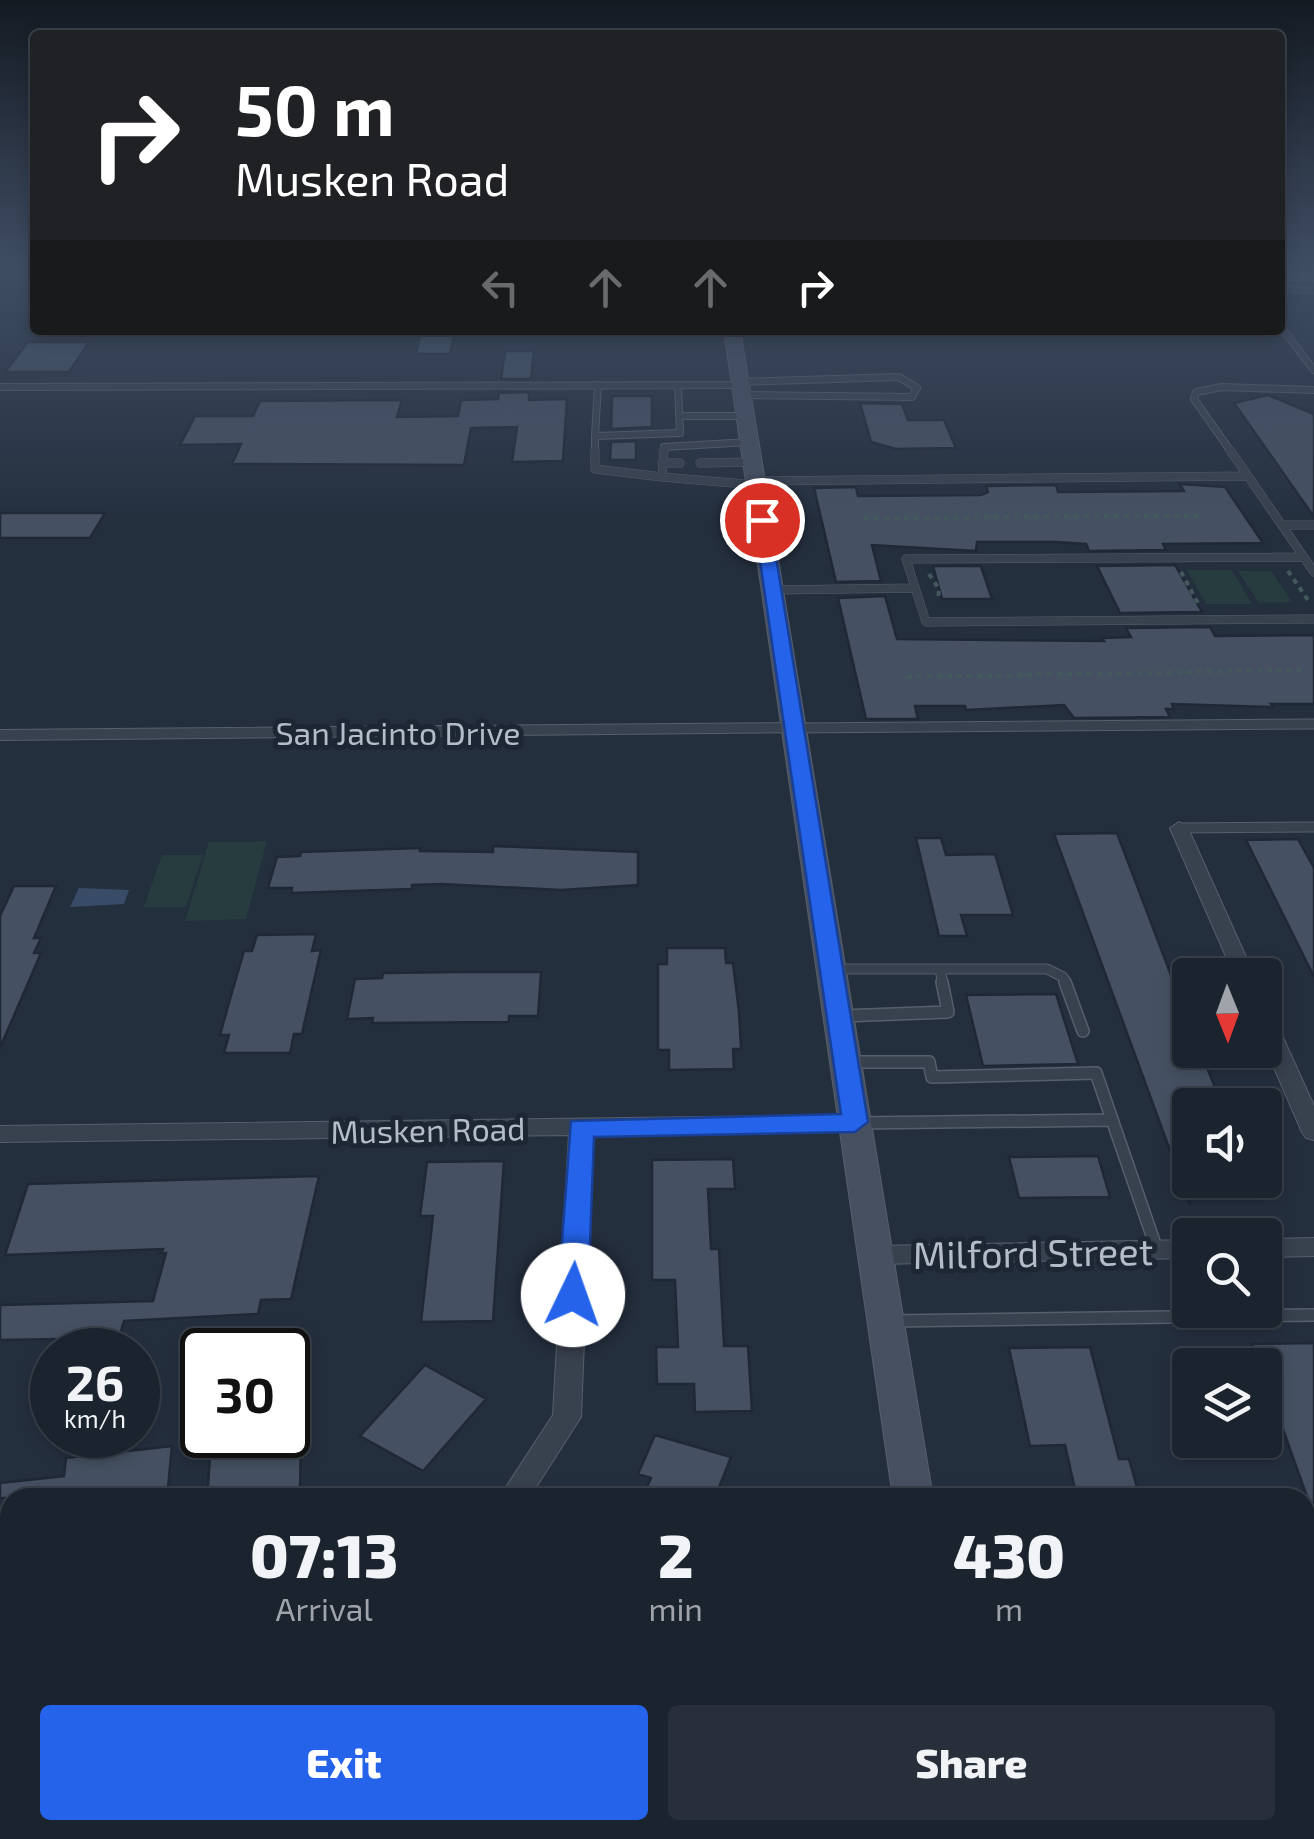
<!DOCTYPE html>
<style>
:root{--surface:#1b232e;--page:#282f3a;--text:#f1f3f6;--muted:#a0a4aa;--line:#39404a;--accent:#2563eb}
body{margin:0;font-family:"Exo 2",sans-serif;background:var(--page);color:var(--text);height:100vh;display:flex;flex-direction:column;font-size:38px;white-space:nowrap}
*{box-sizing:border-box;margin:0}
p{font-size:32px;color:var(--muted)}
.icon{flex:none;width:55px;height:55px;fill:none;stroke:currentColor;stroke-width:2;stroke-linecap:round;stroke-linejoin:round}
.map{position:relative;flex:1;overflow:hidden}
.sheet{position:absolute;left:0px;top:1488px;width:1315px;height:352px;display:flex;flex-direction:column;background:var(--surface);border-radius:30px 30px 0 0;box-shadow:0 5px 15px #0003,0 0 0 2px var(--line)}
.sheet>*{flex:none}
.banner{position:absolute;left:30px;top:30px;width:1255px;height:305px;border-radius:10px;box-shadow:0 5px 15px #0003,0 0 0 2px var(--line);background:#202124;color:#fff;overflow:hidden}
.needle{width:65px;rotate:179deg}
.buttons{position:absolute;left:1172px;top:958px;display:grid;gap:20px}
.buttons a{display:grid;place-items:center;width:110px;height:110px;border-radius:10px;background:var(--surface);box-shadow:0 5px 15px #0003,0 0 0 2px var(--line);font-size:50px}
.speed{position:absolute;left:30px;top:1328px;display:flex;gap:20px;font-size:50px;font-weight:700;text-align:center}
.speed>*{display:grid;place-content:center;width:130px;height:130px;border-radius:50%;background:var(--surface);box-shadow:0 5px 15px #0003,0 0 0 2px var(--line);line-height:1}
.speed small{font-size:25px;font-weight:400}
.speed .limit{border:5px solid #111;border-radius:15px;background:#fff;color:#111}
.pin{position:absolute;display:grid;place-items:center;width:85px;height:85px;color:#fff;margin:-42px;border:5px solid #fff;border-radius:50%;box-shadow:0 2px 10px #0007}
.me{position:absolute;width:110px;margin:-55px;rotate:3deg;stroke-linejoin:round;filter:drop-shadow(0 0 8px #0008)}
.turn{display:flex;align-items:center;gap:35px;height:210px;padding:0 40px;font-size:45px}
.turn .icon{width:130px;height:130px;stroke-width:2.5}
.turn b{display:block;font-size:70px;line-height:85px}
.lanes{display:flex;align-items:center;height:95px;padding:0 40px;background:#0003;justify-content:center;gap:50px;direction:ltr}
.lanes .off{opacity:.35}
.eta{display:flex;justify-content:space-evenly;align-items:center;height:170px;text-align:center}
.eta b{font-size:60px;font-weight:800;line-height:70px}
.button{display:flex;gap:20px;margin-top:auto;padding:20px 40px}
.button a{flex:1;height:115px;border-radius:10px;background:var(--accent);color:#fff;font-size:40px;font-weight:800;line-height:115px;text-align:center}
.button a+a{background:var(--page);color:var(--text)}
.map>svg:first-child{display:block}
.green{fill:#263c3f}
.water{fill:#394c67}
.building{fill:#455162;stroke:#1f2835;stroke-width:2.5}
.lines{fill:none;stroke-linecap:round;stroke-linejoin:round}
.service-far4-casing{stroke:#565f6c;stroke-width:8}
.service-far3-casing{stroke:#565f6c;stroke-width:9}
.service-far2-casing{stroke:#565f6c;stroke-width:11}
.service-far1-casing{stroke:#565f6c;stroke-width:14}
.service-casing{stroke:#565f6c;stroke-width:18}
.minor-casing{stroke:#565f6c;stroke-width:2}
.secondary-casing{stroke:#565f6c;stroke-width:2}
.primary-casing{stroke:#414a57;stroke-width:2}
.path{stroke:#44595c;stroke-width:4;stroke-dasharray:5 5;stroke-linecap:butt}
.service-far4{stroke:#38414e;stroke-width:6}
.service-far3{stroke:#38414e;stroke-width:8}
.service-far2{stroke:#38414e;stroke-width:9}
.service-far1{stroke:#38414e;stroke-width:11}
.service{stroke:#38414e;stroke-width:15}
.minor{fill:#38414e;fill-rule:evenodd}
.secondary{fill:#465061;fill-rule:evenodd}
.primary{fill:#56606e;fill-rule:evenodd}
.route{fill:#2563eb;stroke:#184099;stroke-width:2.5}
.labels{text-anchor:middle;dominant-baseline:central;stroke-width:10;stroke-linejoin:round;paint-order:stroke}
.street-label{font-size:32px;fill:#b4bcc9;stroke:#1d2633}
.near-street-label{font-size:38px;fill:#b4bcc9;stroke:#1d2633}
</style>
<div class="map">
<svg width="1314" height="1839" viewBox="0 0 1314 1839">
<rect width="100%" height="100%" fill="#242f3e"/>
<path class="green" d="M1187 570H1232L1252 604H1206Z
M1238 571H1271L1292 602 1259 603Z
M267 841 246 919 185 921 209 842Z
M162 855H203L186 907H144Z"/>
<path class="water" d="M79 888 129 890 124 904 70 907Z"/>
<path class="building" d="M421 330H455L450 354H416Z
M28 342H89L69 372H5Z
M505 351H534L531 379H501Z
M529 392V400L567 399 563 461 512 462 517 427 471 428 464 465 232 464 241 444 180 445 195 416H253L260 401 402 400 397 417 458 416 461 400 498 399 499 393Z
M1268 395 1314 414V517L1234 403Z
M612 396H652V427L611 429Z
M860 403 902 404 908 420H944L956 448 896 449 871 442Z
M636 441V460H610L611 442Z
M1180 484 1225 487 1263 543 1163 544 1166 550 1089 551 1086 544 1055 542H977L976 551 872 545 881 581 836 582 814 488 856 487 858 496 981 495 988 492 986 486 1056 485 1058 492 1184 491Z
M0 513H105L90 538H0Z
M1175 565 1202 612 1120 613 1097 566Z
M933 566H981L992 599H942Z
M885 596 897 639 1104 641 1102 638 1131 637 1126 628 1210 627 1215 636 1314 635V704H1271L1273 707 1172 704 1174 709H1166L1170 717 1074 718 1064 705 966 710 965 706H915L918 719H866L838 598Z
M1117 833 1190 1025V1050H1200L1222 1105H1190V1205L1054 834Z
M916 838H941L946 855 995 854 1013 915H961L967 936H939Z
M1298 839 1314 868V977L1246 840Z
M493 846 638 852V885L561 890 441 884 412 885V889L291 893 292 888H268L277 857 300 856 301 852 421 848 420 851 493 852Z
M14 886H56L34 938H41L34 953H41L0 1048V916Z
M316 934 312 951 321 950 310 998 302 1034H294L290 1053H224L229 1035H220L230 999 244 951H252L257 935Z
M667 948H725L726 963H733L739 1012 741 1049H733L734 1069 669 1070V1050H658V964H667Z
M460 972H541L538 1016H509V1022L372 1023 373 1018 347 1019 355 979 382 978 383 973Z
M1056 994 1078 1064 983 1066 966 995Z
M1098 1156 1110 1197 1019 1198 1009 1157Z
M733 1159 735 1189H708L711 1249H719L724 1346H748L752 1411 695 1412 694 1384H657L656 1347H678L675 1280H652V1160Z
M504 1161 493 1321 421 1322 433 1216H420L427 1162Z
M319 1176 291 1299 261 1300 258 1314 124 1321 119 1338 0 1340V1305L153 1301 166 1253H161L163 1249 5 1255 28 1184Z
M1314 1343V1507L1311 1508 1265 1379V1365H1260L1252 1344Z
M1090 1347 1119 1459H1129L1140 1498H1077L1065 1445 1030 1446 1009 1348Z
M425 1365 486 1399 423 1471 360 1436Z
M301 1434 300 1491 207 1498 211 1444Z
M655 1435 731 1457 715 1498H642L651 1478 638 1474Z
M172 1446 167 1498H0V1483L64 1476 66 1458Z"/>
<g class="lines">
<g class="service-far4-casing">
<path id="service-far4" d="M1280 289 1314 290
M1280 326 1314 370
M739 382 899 377 917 388 912 397 741 395
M0 387 739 385
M679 416H745
M595 436 598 385
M595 453V436L680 433 678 385
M664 453V447L749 442
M1232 453 1194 399 1196 392 1222 387 1314 390"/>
</g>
<g class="service-far3-casing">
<path id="service-far3" d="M595 450V469L662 477
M664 450 662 477 757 485
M1230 450 1248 476
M662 463H680
M700 463 753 462
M756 481 1248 476 1314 572
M1282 525H1314
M1304 557 906 559 926 622 1314 619
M773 590 915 588"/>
</g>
<g class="service-far2-casing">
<path id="service-far2" d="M796 728 1314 724
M1179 828 1314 827
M833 969H1047L1063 977 1066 985
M940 969 943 985"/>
</g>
<g class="service-far1-casing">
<path id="service-far1" d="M1065 982 1083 1031
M841 1016 948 1012 942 982
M851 1062H929L932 1077 1096 1073 1157 1250
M858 1123 1112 1120
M890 1321 1314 1315"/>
</g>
<g class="service-casing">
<path id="service" d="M585 1839 797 1830"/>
</g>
<g class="minor-casing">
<path id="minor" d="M796 723 802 724 805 728 802 732 0 740V730Z
M1179 822 1188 828 1254 975H1234L1170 828Z
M1265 1015 1276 1022 1314 1106V1140L1306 1138 1302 1132 1265 1047Z
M855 1115 863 1117 867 1123 863 1129 855 1131 592 1134 581 1417 529 1498H499L553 1415 569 1135 0 1142V1126Z
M1314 1238V1256L1265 1257V1239Z
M1190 1240V1258L875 1264 866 1262 863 1255 866 1248 875 1246Z
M10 1609V1637L0 1639V1611Z"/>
</g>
<g class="secondary-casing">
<path id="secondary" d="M724 330H740L933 1498H893Z
M943 1830H989L990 1839H944Z"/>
</g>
<g class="primary-casing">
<path id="primary" d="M1280 271 1314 272V282L1280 281Z"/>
</g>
<path class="path" d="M864 518 1203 516
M1288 571 1310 603
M1181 572 1199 605
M929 574 939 589 938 600
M907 677 1301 670"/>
<use href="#service-far4" class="service-far4"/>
<use href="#service-far3" class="service-far3"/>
<use href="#service-far2" class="service-far2"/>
<use href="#service-far1" class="service-far1"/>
<use href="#service" class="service"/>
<use href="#minor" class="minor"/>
<use href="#secondary" class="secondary"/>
<use href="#primary" class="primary"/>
</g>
<linearGradient id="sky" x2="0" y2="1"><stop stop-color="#141a22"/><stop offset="0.51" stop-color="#3f4d63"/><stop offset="1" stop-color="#3f4d63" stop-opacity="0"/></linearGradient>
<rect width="1314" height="524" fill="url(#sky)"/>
<path class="route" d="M762 515 770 520 868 1122 855 1132 594 1137 588 1295 583 1303H563L558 1295 571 1121 841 1114 754 520Z"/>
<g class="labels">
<g class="street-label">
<text x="398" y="732">San Jacinto Drive</text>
<text transform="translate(428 1129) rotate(-1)">Musken Road</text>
</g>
<g class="near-street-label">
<text transform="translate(1033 1252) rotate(-1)">Milford Street</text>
</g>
</g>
</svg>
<div class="buttons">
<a><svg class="needle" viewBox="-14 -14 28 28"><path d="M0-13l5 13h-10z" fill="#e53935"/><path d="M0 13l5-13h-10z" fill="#a0a4aa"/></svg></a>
<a><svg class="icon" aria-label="sound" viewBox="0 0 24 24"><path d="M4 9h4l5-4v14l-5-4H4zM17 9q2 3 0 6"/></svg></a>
<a><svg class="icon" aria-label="search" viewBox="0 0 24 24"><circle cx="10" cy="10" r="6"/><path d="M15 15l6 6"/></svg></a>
<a><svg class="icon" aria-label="layers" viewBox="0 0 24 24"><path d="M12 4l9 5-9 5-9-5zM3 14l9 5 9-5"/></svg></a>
</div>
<div class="speed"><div>26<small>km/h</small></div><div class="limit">30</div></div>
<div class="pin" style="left:762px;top:520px;background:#d93025"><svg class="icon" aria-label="arrive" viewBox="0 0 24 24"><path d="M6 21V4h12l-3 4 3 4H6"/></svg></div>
<svg class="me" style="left:573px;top:1295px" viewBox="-20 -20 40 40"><circle r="19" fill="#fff"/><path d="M0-13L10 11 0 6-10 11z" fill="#2563eb"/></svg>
<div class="banner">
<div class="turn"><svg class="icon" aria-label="right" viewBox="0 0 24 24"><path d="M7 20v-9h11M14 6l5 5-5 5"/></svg><div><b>50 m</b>Musken Road</div></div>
<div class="lanes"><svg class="icon off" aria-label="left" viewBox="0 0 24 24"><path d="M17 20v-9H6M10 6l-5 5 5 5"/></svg><svg class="icon off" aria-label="ahead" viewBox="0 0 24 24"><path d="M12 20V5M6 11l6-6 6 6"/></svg><svg class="icon off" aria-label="ahead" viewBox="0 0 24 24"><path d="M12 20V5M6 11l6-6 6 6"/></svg><svg class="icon" aria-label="right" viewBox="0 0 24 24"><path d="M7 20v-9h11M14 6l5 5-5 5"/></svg></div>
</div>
<section class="sheet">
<div class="eta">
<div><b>07:13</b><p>Arrival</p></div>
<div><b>2</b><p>min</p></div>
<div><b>430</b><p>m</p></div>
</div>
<div class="button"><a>Exit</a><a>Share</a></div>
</section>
</div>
